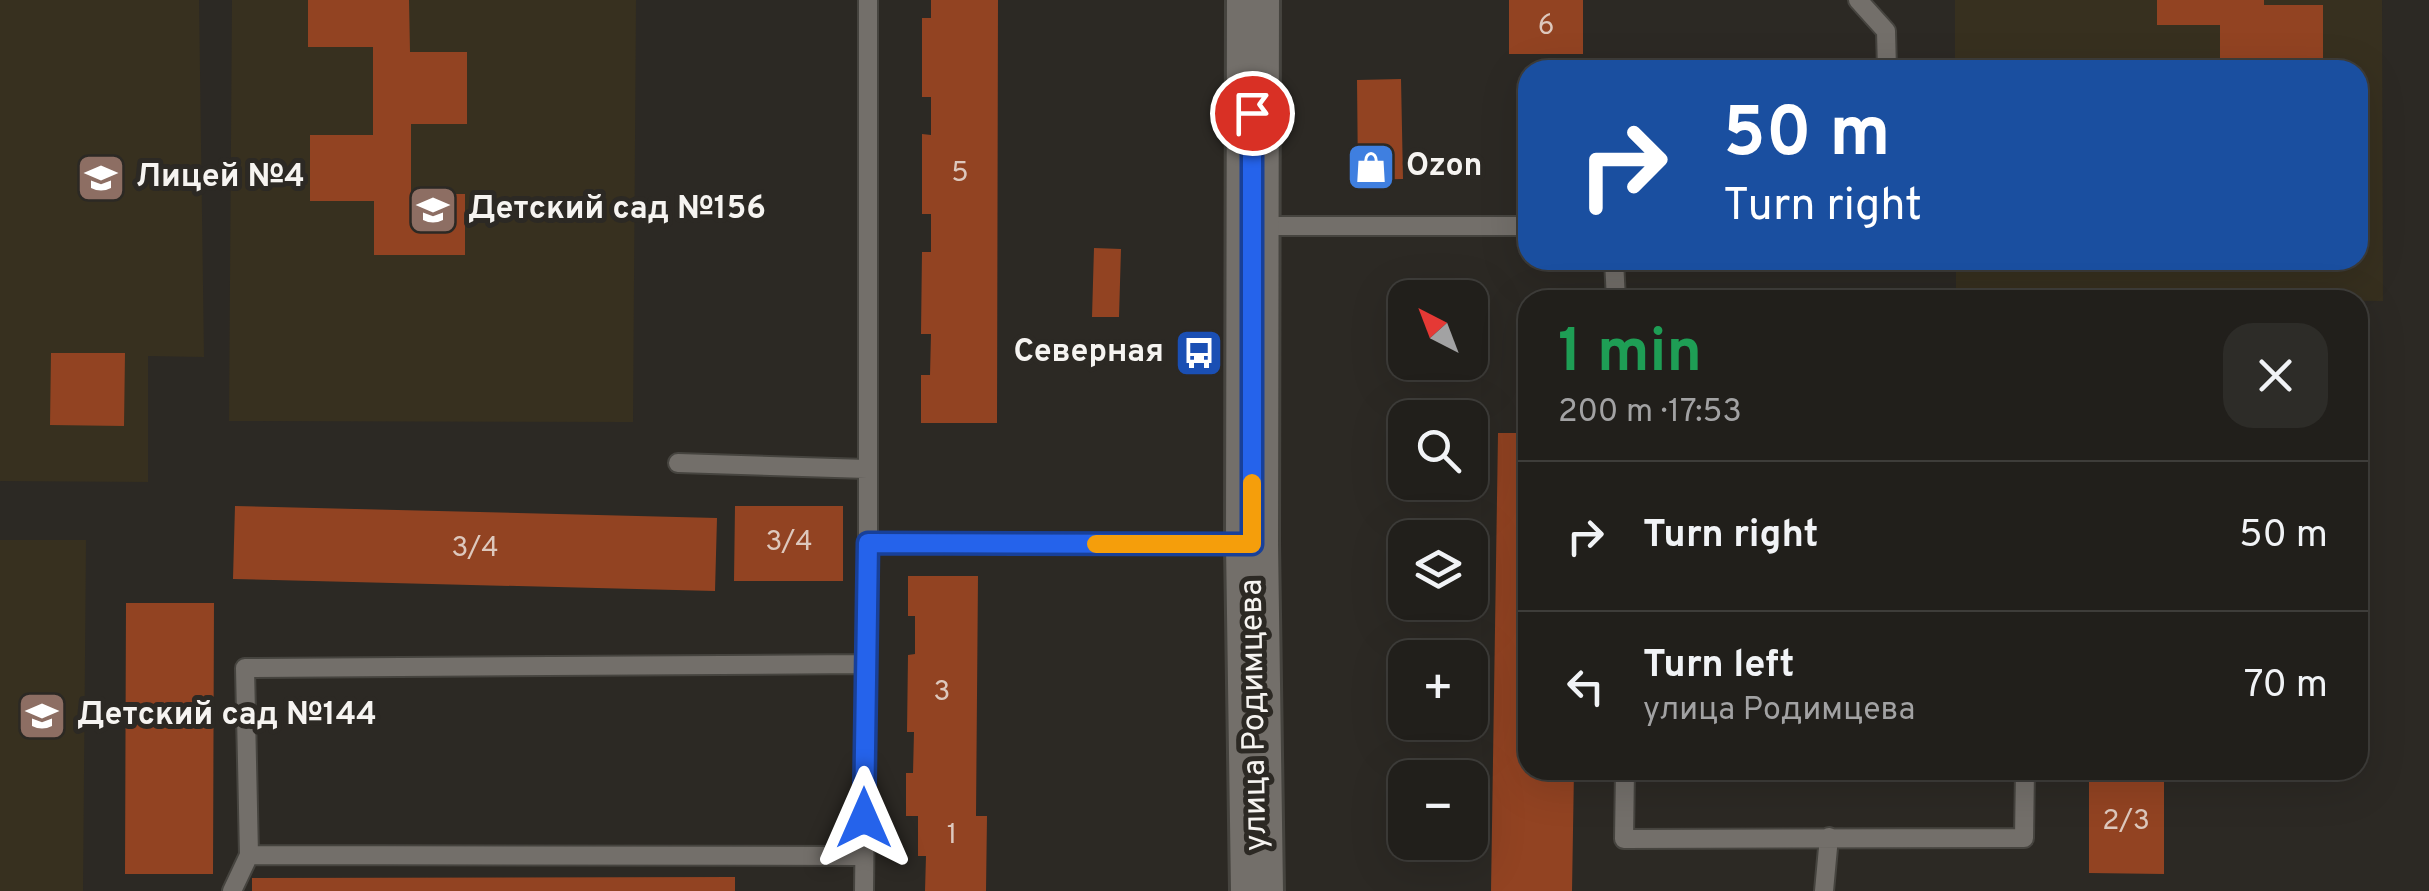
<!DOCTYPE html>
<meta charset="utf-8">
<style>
:root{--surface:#211f1b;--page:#2d2c28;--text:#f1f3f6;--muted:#a2a2a3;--line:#3e3d3a}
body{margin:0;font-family:Overpass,sans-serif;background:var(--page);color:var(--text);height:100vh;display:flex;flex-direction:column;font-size:38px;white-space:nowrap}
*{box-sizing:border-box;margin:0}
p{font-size:32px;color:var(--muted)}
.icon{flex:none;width:55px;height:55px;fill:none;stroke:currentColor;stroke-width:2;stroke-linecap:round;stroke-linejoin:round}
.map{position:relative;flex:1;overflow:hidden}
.drawer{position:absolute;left:1518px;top:290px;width:850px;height:490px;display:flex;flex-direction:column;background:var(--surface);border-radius:30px;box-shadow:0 10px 40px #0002,0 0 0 2px var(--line)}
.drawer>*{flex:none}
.banner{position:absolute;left:1518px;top:60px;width:850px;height:210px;border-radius:30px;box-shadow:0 10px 40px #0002,0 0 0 2px var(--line);background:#1a4fa0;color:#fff;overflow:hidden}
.needle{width:65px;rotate:318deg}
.controls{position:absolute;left:1388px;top:280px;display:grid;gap:20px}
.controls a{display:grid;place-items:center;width:100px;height:100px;border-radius:20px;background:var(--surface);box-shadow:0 10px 40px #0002,0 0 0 2px var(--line);font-size:50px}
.pin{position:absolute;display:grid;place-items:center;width:85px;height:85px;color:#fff;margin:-42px;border:5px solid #fff;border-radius:50%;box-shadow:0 2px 10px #0007}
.me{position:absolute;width:110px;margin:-55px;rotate:0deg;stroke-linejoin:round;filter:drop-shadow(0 0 8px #0008)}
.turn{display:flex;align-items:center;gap:35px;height:210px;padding:0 40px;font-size:45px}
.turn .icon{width:130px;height:130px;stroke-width:2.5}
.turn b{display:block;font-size:70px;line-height:85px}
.round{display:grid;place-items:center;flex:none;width:105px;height:105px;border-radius:30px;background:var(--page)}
.summary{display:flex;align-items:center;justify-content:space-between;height:170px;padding:0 40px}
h1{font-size:60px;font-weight:700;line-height:75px;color:#1e9e55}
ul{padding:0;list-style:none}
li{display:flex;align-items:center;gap:30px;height:150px;padding:0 40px;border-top:2px solid var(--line)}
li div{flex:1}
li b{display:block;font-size:38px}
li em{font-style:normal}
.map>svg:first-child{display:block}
.education{fill:#37301f}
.building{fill:#924322}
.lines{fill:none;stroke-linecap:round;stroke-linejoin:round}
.service-casing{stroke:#46443f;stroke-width:22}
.secondary-casing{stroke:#46443f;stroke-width:58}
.service{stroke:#736f6a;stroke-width:18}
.secondary{stroke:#736f6a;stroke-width:52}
.route-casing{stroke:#184099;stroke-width:25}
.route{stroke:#2563eb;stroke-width:18}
.slow{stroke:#f59e0b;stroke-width:18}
.labels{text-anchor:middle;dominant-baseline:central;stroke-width:10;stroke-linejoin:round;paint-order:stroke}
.number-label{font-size:28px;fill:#ddc8bd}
.poi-label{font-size:32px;font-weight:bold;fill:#f6f4f1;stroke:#2c2924;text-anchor:start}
.street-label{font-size:32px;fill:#f6f4f1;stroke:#2c2924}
</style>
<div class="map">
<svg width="2429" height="891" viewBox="0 0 2429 891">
<rect width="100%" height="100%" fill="#2c2924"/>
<path class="education" d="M0 0H199L204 357 148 356V482L0 481Z
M232 0H636L633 422 229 421Z
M1955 0H2382L2383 301 1956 297V260H2358V70H1955Z
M0 540H86L83 891H0Z"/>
<path class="building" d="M308 0H409L410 52H467V124H411V194H465V255H374V201H310V135H373V47H308Z
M931 0H998L997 423H921V375H930L931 334H921L922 252H931V214H922V134L931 135V97H922V18H931Z
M1509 0H1583V54H1509Z
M2157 0H2264V5H2323V70H2220V25H2157Z
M1587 62H1841V70H1587Z
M1401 79 1403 179 1358 180 1357 80Z
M1094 248 1121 249 1119 317H1092Z
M51 353H125L124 426 50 425Z
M1498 433H1528V770H1574L1572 891H1491Z
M235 506 717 518 715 591 233 579Z
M735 506H843V581H734Z
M908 576H978L976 816H987L986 891H925L926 856H918V816H906V773H913L914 732H907L908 655 915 654V616H908Z
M126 603H214L213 874H125Z
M2089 770H2164V874L2089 873Z
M735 877V891H252V878Z"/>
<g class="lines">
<g class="service-casing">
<path id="service" d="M868 0V543L1247 544
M1858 0 1886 31 1887 70
M1257 226H1528
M1614 260 1616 300
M678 463 867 469
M1625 770 1624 839 2024 838 2025 770
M864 856 249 855 245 668 866 664
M232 891 249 855
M864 891 868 543
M1824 891 1829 837"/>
</g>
<g class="secondary-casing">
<path id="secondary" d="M1253 0 1252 544 1257 891"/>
</g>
<use href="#service" class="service"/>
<use href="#secondary" class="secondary"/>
</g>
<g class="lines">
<g class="route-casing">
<path id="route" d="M864 818 868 543 1252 544V113"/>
</g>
<use href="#route" class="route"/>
<path class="slow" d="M1096 544H1252V483"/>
</g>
<defs>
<g id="shop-square" transform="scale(2.5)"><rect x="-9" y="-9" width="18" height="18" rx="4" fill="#3f7fe0" stroke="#2c2924"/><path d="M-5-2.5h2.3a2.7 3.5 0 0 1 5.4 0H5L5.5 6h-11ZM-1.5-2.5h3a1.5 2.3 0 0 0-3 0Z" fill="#fff"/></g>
<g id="school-square" transform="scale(2.5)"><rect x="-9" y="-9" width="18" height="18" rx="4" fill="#8d6e63" stroke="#2c2924"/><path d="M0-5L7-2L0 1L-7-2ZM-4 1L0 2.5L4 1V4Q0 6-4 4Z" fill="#fff"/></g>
<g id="bus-square" transform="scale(2.5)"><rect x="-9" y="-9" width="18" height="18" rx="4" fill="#1a4fb4" stroke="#2c2924"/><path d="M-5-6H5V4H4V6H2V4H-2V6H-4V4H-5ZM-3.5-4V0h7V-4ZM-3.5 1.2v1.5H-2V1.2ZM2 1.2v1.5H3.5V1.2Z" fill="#fff"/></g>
</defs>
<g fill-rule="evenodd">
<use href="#shop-square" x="1371" y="167"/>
<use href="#school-square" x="101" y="178"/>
<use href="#school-square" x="433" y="210"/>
<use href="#bus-square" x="1199" y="353"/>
<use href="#school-square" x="42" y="716"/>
</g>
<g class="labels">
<g class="number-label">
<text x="1546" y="27">6</text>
<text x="960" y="174">5</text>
<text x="789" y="543">3/4</text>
<text x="475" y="549">3/4</text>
<text x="942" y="693">3</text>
<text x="2126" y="822">2/3</text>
<text x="952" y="836">1</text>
</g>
<g class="poi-label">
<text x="1406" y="167">Ozon</text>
<text x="136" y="178">Лицей №4</text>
<text x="468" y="210">Детский сад №156</text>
<text x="1164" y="353" text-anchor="end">Северная</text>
<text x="77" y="716">Детский сад №144</text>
</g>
<g class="street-label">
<text transform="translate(1255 715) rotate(-91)">улица Родимцева</text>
</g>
</g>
</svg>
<div class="controls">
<a><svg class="needle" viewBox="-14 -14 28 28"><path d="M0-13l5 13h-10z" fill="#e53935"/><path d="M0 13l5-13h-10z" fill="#a2a2a3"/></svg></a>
<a><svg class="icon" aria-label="search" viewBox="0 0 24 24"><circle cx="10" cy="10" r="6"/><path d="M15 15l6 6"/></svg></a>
<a><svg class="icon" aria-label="layers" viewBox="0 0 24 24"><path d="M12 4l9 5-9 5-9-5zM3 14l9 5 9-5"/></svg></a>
<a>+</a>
<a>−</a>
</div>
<div class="pin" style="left:1252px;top:113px;background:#d93025"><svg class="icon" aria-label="arrive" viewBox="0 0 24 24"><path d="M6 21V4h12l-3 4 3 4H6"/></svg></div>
<svg class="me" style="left:864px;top:818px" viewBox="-20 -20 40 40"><path d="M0-17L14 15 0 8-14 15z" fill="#2563eb" stroke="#fff" stroke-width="4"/></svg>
<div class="banner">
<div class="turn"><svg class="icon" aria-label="right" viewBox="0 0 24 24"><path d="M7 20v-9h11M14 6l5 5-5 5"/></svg><div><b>50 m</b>Turn right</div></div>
</div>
<section class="drawer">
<div class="summary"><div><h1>1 min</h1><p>200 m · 17:53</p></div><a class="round"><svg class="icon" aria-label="close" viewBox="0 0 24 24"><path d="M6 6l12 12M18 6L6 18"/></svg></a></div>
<ul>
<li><svg class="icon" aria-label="right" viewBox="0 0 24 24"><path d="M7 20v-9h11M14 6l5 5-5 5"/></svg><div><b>Turn right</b></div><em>50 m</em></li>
<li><svg class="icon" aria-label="left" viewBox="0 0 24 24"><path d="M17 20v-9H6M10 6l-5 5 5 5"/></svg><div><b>Turn left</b><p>улица Родимцева</p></div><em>70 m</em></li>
</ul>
</section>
</div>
